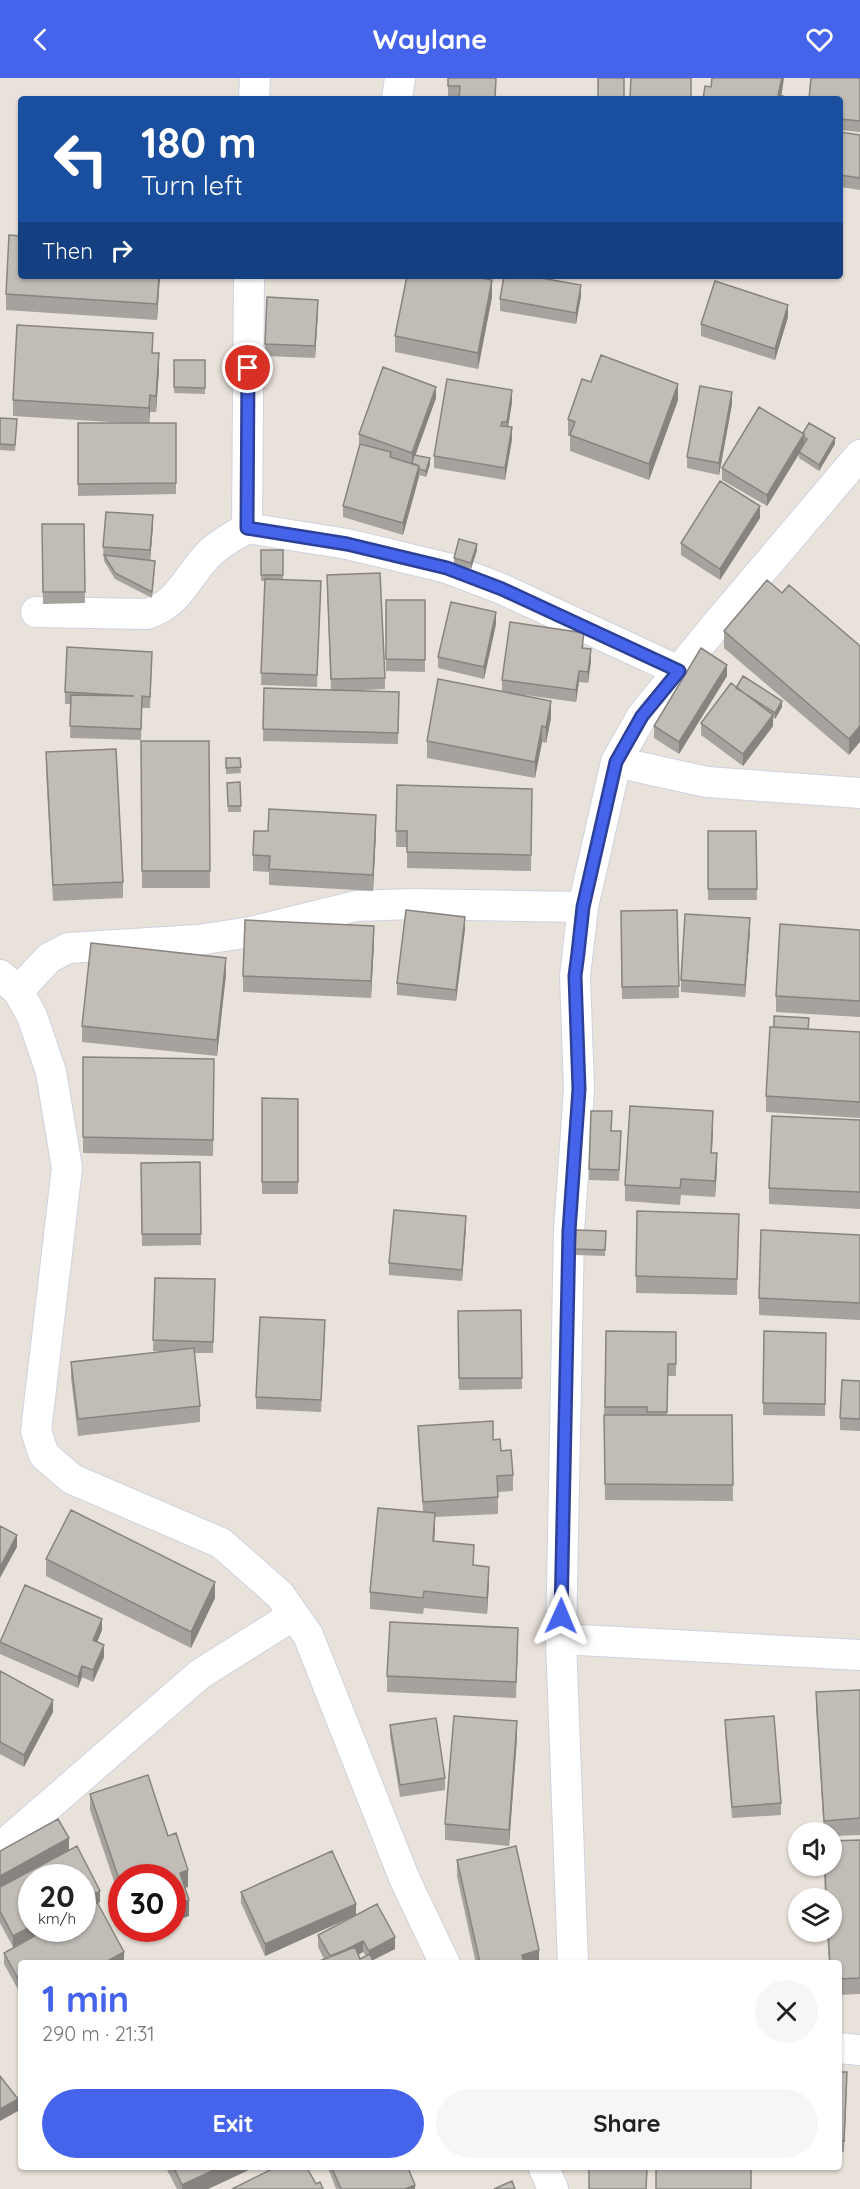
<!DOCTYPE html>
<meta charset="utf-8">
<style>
:root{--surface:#fff;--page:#f6f6f6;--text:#222;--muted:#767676;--accent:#4563eb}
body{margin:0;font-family:Quicksand,sans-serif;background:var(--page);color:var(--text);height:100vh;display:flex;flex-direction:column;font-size:22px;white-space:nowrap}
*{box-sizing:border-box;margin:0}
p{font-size:20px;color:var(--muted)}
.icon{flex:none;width:33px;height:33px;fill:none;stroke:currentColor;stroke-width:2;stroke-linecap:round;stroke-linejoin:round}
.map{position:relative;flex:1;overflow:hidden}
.panel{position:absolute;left:18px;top:1882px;width:824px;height:210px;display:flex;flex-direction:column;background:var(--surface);border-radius:6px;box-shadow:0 2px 4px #0004}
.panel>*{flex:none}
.guide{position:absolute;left:18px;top:18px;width:825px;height:183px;border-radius:6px;box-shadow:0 2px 4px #0004;background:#1a4fa0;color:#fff;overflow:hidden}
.tools{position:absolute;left:788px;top:1744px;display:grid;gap:12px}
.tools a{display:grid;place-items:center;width:54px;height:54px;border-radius:50%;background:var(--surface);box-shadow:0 2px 4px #0004;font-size:30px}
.speed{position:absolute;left:18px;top:1786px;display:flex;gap:12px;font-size:30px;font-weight:700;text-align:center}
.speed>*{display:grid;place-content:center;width:78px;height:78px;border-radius:50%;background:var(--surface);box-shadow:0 2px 4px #0004;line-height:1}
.speed small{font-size:15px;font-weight:400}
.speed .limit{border:9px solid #d22;background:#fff;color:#111}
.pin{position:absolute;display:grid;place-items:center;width:51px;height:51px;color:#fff;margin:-26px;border:3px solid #fff;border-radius:50%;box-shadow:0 2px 6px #0007}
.me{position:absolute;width:66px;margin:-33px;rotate:1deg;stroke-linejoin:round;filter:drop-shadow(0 0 4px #0008)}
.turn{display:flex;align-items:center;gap:21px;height:126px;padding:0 24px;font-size:27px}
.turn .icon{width:78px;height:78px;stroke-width:2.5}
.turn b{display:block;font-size:42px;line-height:51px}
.then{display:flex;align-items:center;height:57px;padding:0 24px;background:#0003;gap:12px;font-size:22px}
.round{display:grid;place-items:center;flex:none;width:63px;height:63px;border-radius:32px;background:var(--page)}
.summary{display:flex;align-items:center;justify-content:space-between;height:102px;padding:0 24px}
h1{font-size:36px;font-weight:800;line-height:45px;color:var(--accent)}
.primary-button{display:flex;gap:12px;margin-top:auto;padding:12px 24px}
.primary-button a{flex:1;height:69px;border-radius:36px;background:var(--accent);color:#fff;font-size:24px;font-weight:800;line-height:69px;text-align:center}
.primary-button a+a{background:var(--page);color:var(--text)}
header{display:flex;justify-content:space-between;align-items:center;height:78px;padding:0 24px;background:var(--accent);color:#fff;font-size:27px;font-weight:800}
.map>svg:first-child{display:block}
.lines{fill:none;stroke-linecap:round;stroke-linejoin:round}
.street-casing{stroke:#cfd2df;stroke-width:32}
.street{stroke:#fff;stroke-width:30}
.wall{fill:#a6a29d;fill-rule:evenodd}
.shaded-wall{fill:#87847f}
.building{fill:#c1bcb6;stroke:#87847f;stroke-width:1.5}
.route-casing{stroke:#2d4099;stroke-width:15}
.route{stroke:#4563eb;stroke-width:10}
</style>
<header><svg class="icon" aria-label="back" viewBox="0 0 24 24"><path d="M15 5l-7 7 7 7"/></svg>Waylane<svg class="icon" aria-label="heart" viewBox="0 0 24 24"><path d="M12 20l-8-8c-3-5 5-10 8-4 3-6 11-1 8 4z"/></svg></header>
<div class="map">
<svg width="860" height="2111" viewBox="0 0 860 2111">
<rect width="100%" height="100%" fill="#e9e2da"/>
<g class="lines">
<g class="street-casing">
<path id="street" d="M254 21 255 0
M397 21 400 0
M247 450 249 198
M36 534 147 536C179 526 186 500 208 477 218 466 234 458 247 450L347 466 447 490 502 511 679 593
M616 684 707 704 860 715
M0 897 18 913 32 938 51 994 67 1090 36 1353 44 1377 72 1401 221 1465 280 1517 308 1557 405 1802 445 1886
M18 913 49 880 68 870 198 862 251 854 356 828 412 826 583 829
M561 1561 860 1577
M0 1770 200 1596 294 1537
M573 1886 561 1561 569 1153 579 1011 575 898 583 829 616 684 642 638 716 547 860 377
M838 1970 860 1972
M544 2090 553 2111"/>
</g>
<use href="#street" class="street"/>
</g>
<path class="wall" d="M448 0 495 21 448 19Z
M860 0V54L840 52V21Z
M840 54 860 57V112L840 109Z
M21 198H160L157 242 6 232V216Z
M581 218 576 246 500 233V221Z
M492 219 478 291 395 274V258Z
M318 233 315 280 265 278V266Z
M788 239 775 282 701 258V246Z
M153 275 159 292 156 334H150L149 345H176V416L78 418V345H126L13 338V322Z
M174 282H205V316L174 315Z
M591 304 678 322 649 402 570 373V358H568V341Z
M436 320 415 377 430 386 426 399 419 397 403 457 343 439V428L360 368 359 367V356Z
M512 324 508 348 512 361 505 402 434 390V378Z
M732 326 719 397 687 390V379Z
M0 340 17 341 15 373 0 372Z
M803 355 835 366 819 393 799 380V376L767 428 722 402V390Z
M760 440 720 502 681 477V465Z
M42 446H84L85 525 43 526Z
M153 448 150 482 155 489 152 520 115 501 104 483 103 469Z
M261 472H283V502L321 503 317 609 261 607 265 503H261Z
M477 472 471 491 454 486V480Z
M327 508 385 600V611L343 613 399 614 398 666 263 663 264 610 331 612Z
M782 515 860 568 849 677 724 570V553Z
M386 522H425V594L386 593Z
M496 546 484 601 438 590V579Z
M584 567 583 570 591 583 588 605 579 604 576 624 502 614V602Z
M152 585 150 630H142L141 662 70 660 71 626H65V614Z
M727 598 679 676 654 660V648Z
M736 610 782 629 775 641 773 640V648L743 688 701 657V645Z
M551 640 546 665 542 664 535 700 427 680V663Z
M141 663H209L210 810H142Z
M46 674 123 804V820L53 823 46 690Z
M226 680H240L241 695 226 696Z
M240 704 241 734H228L227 705Z
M397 707 532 711 531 793 407 790V769H396Z
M268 753H376L373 813 269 807V794L253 793V777Z
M708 753H756L757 822H708Z
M677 832 679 920 622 921 621 833Z
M465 851 456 923 397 917V905Z
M750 852 745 919 681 914V902Z
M860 852V939L776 934V918Z
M374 864 371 920 243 914V898Z
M226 896 217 978 82 964V948Z
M809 951 860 954V1040L766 1034V1018Z
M83 979 214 981 213 1078 83 1075Z
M262 1020 298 1021V1116H262Z
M591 1033 612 1053 621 1064 619 1103 589 1102Z
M860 1042V1131L769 1126V1110Z
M713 1050 712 1075 717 1091 715 1119 681 1117 680 1127 625 1123V1107Z
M200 1084 201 1167 142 1168 141 1085Z
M739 1136 737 1217 636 1215V1198Z
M466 1149 462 1203 389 1197V1185Z
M576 1152 606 1153 605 1178 575 1177Z
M860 1157V1242L759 1237V1220Z
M155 1200 215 1201 213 1275H194L200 1328V1344L78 1358 71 1300V1284L163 1274 153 1273Z
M521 1232 522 1311 459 1312 458 1233Z
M606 1253 676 1254V1298H668L667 1337H732L733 1423 605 1422 604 1337Z
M764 1253 826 1255 825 1338 763 1337Z
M325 1254 321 1334 256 1331V1319Z
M860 1303V1353L840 1352V1340Z
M418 1348 493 1362 501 1373 513 1397V1413L498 1414V1436L435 1439 434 1463 474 1487 489 1505 487 1536 424 1530 423 1536 370 1531V1514L423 1434 418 1364Z
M46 1481 215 1520 191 1570 46 1498Z
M102 1552 97 1564 104 1579 93 1604 82 1599 78 1610 0 1576V1564Z
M518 1566 516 1620 387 1614V1598Z
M0 1593 53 1634 24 1689 0 1676Z
M860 1612V1757L831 1758V1755H824L816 1630V1614Z
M725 1642 781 1725V1737L732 1740 725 1653Z
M390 1647 445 1700V1712L400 1719 390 1658Z
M517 1660 509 1768 445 1762V1746Z
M90 1716 168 1758 188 1809 185 1810 189 1838 122 1800V1827L90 1732Z
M860 1762V1916L838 1917V1886H829L827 1854H831V1821H825L824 1788H831Z
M69 1772 45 1785 100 1824 98 1826 124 1885 21 1886V1917L4 1886V1875L32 1860 13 1869 0 1845V1773Z
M457 1782 539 1886H476L457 1798Z
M241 1814 356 1837 265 1878 241 1825Z
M377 1826 395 1871 373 1882 324 1881 318 1869V1857ZM363 1874 366 1878 360 1881 358 1877Z
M838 1994 847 2006 844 2074H838Z
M166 2090H253L208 2111H177Z
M328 2090H396L415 2111H336Z"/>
<path class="shaded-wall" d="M782 0H784L781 21 778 17Z
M159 198H160L157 242V226Z
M492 202V219L478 291V275Z
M581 207V218L576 246V235Z
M318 222V233L315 280V268Z
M788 227V239L775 282V271Z
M159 275V292L156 334V318Z
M678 306V322L649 402V386Z
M436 309V320L412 387V375Z
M512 312V324L507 356V344Z
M732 314V326L719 397V385Z
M150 317V334L149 346V330Z
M512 349V361L505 402V390Z
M804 356V367L799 374V376L767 428V417Z
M835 360V366L819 393V387Z
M430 380V386L426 399V393Z
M419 388V399L403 457V445Z
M760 428V440L720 502V491Z
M153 437V448L150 484V472Z
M477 466V472L471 491V485Z
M496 534V546L484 601V589Z
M591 571V583L588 605V594Z
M727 587V598L679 676V664Z
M579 593V604L576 624V612Z
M551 623V640L546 665V649Z
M782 623V629L775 641V635Z
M773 637V648L743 688V676Z
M542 648V664L535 700V684Z
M860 648V664L849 677V661Z
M376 737V753L373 813V797Z
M465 839V851L456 923V912Z
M750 840V852L745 919V907Z
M374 848V864L371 920V903Z
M226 880V896L217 978V962Z
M713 1033V1050L711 1091V1075Z
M717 1075V1091L715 1119V1103Z
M466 1138V1149L462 1203V1192Z
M435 1435V1452L433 1479V1463Z
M17 1457V1469L0 1500V1489Z
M489 1489V1505L487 1536V1520Z
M215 1504V1520L191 1570V1554Z
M102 1541V1552L93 1574V1562Z
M104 1567V1579L93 1604V1592Z
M82 1588V1599L78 1610V1599Z
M53 1622V1634L24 1689V1677Z
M517 1643V1660L509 1768V1752Z
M69 1760V1772L0 1810V1798Z
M188 1792V1809L180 1811V1795Z
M100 1813V1824L82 1833V1822Z
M189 1822V1838L172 1844V1828Z
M356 1826V1837L265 1878V1866Z
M32 1848V1851H48L13 1869V1858Z
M132 1851H151L132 1857Z
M395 1859V1871L369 1884V1873Z
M363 1863V1874L342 1886 331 1880Z
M539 1872V1886H520L522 1877Z
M124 1874V1885L102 1886Z
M18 2021V2033L0 2043V2031Z
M218 2090H253L208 2111H182V2107Z
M415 2107V2111H405Z"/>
<path class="building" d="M448 0H496L495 21H459L460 8H448Z
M598 0H624V21H598Z
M631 0H691V21H630Z
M712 0H782L778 17 783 18V21H703L705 8 711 9Z
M811 0H860V43L840 41V21H809Z
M840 54 860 57V100L840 97Z
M9 157 21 158V198H159L157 226 6 216Z
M407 198H471L492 202 478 275 395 258Z
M504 198H530L581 207 576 235 500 221Z
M715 203 788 227 775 271 701 246Z
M267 219 318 222 315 268 265 266Z
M17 247 153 255 152 275H159L156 318 150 317 149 330 13 322Z
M601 277 678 306 649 386 570 357 575 344 568 341 582 301 591 304Z
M174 282H205V310L174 309Z
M383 289 436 309 412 375 359 356Z
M447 301 512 312 507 344H502L501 348 512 349 505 390 434 378Z
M700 308 732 314 719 385 687 379Z
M759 329 804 356 767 417 722 390Z
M0 340 17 341 15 367 0 366Z
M78 345H176V405L78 406Z
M809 345 835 360 819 387 799 374 807 361 804 359V356L803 355Z
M360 366 391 374 390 379 419 388 403 445 343 428Z
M414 377 430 380 426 393 419 391V388L412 385Z
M720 403 760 428 720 491 681 465Z
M106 434 153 437 150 472 103 469Z
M42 446H84L85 514H43Z
M459 461 477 466 471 485 454 480Z
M261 472H283V497H261Z
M104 477 155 483 152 514 115 495Z
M380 495 385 600 331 601 327 497Z
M265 501 321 503 317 597 261 595Z
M767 502 782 515 789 507 860 568V648L849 661 724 553Z
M386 522H425V582L386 581Z
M451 524 496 534 484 589 438 579Z
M510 544 584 555 582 570 591 571 588 594 579 593 576 612 502 602Z
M67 569 152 574 150 619 142 618 141 651 70 648 71 617 134 618 65 614Z
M701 570 727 587 679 664 654 648Z
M743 598 782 623 775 635 736 610Z
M438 601 551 623 546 649 542 648 535 684 427 663Z
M731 605 773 637 743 676 701 645Z
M264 610 399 614 398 655 263 651Z
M141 663H209L210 793H142Z
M116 671 123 804 53 807 46 674Z
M226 680H240L241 689 226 690Z
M240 704 241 728H228L227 705Z
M397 707 532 711 531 777 407 774V753H396Z
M269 731 376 737 373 797 269 791 270 778 253 777 254 753H268Z
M708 753H756L757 811H708Z
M406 832 465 839 456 912 397 905Z
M677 832 679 908 622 909 621 833Z
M685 836 750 840 745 907 681 902Z
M245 842 374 848 371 903 243 898Z
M780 846 860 852V923L776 918Z
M91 865 226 880 217 962 82 948Z
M774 938 809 940 808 951 774 949Z
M770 949 860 954V1024L766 1018Z
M83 979 214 981 213 1062 83 1059Z
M262 1020 298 1021V1104H262Z
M630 1028 713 1033 711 1075H717L715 1103 681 1101 680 1110 625 1107Z
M591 1033H612L611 1053H621L619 1092 589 1091Z
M772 1038 860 1042V1114L769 1110Z
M200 1084 201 1156H142L141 1085Z
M394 1132 466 1138 462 1192 389 1185Z
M637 1133 739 1136 737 1201 636 1198Z
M576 1152 606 1153 605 1172 575 1171Z
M761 1152 860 1157V1225L759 1220Z
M155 1200 215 1201 213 1264 153 1262Z
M521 1232 522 1300H459L458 1233Z
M260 1239 325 1242 321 1322 256 1319Z
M606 1253 676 1254V1286H668L667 1334H647V1329H605Z
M764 1253 826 1255 825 1326 763 1325Z
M194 1270 200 1328 78 1341 71 1284Z
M842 1302 860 1303V1341L840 1340Z
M604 1337H732L733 1407 605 1406Z
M493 1343V1362L500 1361 501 1373 511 1372 513 1397 497 1398 498 1419 423 1424 418 1348Z
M378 1430 435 1435 433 1463 474 1467 473 1487 489 1489 487 1520 424 1513 423 1520 370 1514Z
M71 1432 215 1504 191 1554 46 1481Z
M0 1448 17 1457 0 1489Z
M25 1507 102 1541 93 1562 104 1567 93 1592 82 1588 78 1599 0 1564Z
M390 1544 518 1550 516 1604 387 1598Z
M0 1593 53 1622 24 1677 0 1664Z
M860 1612V1740L824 1743 816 1614Z
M454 1638 517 1643 509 1752 445 1746Z
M774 1638 781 1725 732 1729 725 1642Z
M436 1640 445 1700 400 1707 390 1647Z
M148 1697 168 1758 176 1755 188 1792 180 1795 189 1822 172 1828V1800H122V1810L90 1716Z
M58 1741 69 1760 0 1798V1773Z
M860 1762V1900L838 1901V1886H830L828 1854H831V1821H826L825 1788H831V1763Z
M77 1768 100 1813 82 1822V1800H32V1848L13 1858 0 1833V1809Z
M516 1768 539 1872 522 1877 524 1885 493 1886V1883L480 1885 457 1782Z
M332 1773 356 1826 265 1866 241 1814Z
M97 1824 124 1874 102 1886H21V1906L4 1875 47 1851H82V1832Z
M377 1826 395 1859 369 1873 363 1863 345 1872 330 1878 318 1857Z
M355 1869 360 1881 370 1876 374 1886H312Z
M838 1994H847L844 2063 838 2062Z
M0 1998 18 2021 0 2031Z
M174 2090H218L182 2107Z
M274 2090H307L316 2106 320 2104 323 2111H232Z
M332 2090H396L397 2091 400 2090H408L415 2107 405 2111H341Z
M589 2090H647L646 2111H589Z
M656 2090H751V2111H656Z
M512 2103 515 2111H494Z"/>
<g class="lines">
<g class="route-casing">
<path id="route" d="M248 290 247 450 347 466 447 490 502 511 679 593 642 638 616 684 583 829 578 875 575 898 579 1011 569 1153 561 1538"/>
</g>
<use href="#route" class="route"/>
</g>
</svg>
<div class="tools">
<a><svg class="icon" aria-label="sound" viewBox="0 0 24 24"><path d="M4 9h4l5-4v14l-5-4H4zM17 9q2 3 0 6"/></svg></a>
<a><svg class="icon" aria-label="layers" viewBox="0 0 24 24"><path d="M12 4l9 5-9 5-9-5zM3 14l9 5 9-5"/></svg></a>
</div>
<div class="speed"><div>20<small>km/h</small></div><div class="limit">30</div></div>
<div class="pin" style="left:248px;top:290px;background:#d93025"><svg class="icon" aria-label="arrive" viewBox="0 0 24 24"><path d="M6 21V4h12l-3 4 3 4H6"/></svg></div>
<svg class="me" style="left:561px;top:1538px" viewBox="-20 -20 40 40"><path d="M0-17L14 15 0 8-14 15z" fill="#4563eb" stroke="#fff" stroke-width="4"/></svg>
<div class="guide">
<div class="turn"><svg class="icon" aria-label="left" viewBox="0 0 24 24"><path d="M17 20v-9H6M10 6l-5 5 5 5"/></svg><div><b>180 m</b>Turn left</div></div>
<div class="then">Then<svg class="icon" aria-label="right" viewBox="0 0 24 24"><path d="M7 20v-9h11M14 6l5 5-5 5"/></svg></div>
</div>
<section class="panel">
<div class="summary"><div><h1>1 min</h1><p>290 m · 21:31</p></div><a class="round"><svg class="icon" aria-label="close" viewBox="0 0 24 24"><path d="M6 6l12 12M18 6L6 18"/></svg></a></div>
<div class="primary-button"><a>Exit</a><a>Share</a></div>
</section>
</div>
